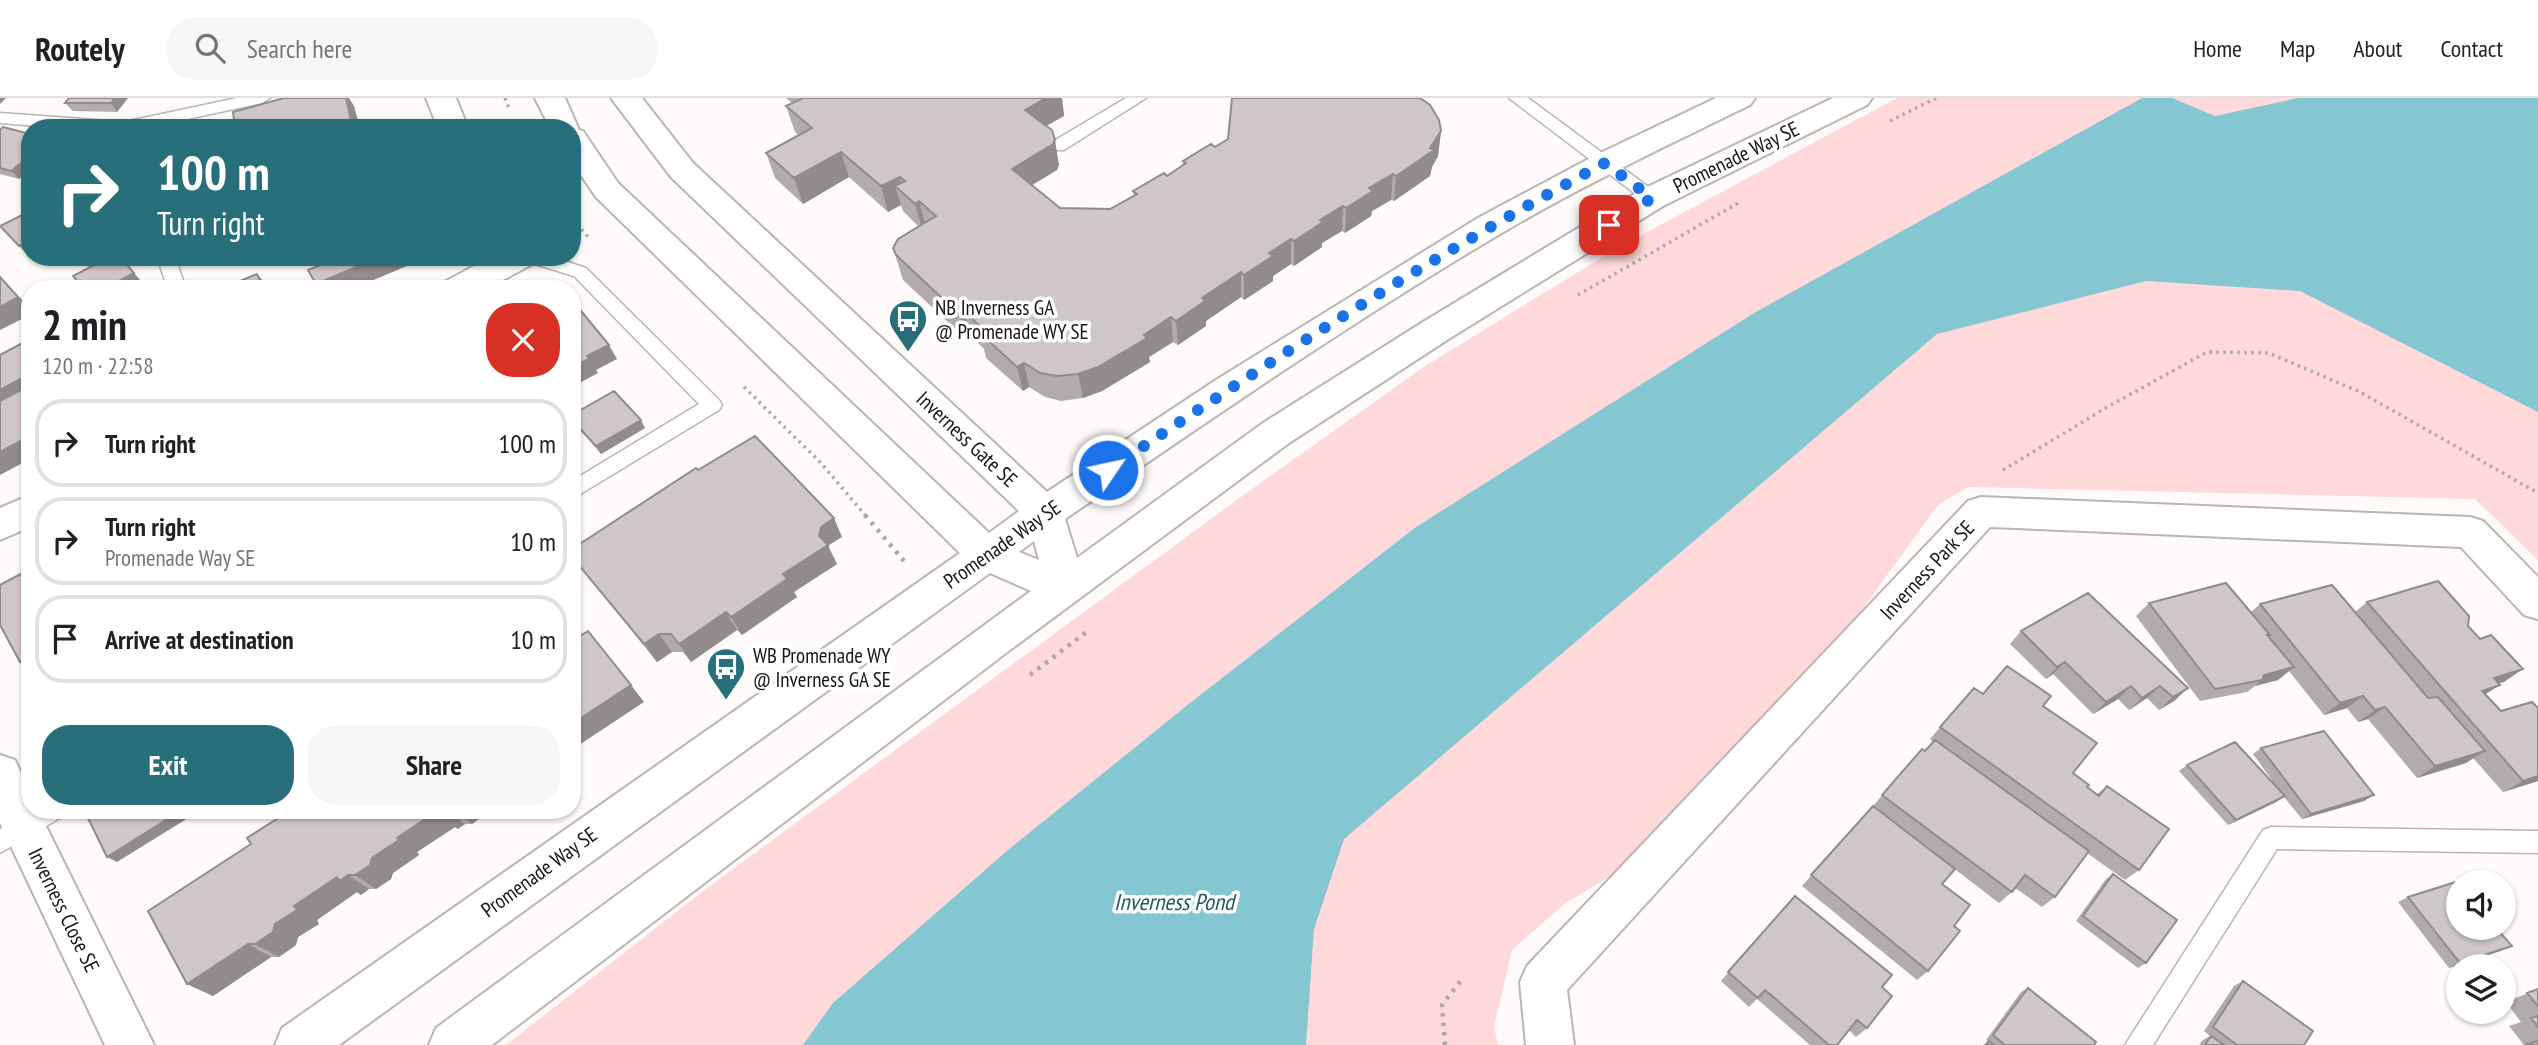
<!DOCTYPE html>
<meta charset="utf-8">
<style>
:root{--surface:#fff;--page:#f6f6f6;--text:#202124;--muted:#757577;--line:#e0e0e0;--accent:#276f7a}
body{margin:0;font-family:"PT Sans Narrow",sans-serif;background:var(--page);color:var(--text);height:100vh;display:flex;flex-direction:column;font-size:26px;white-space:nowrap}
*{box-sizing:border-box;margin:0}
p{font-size:23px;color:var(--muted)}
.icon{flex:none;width:38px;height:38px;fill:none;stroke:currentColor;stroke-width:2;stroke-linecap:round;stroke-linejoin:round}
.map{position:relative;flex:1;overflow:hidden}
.sheet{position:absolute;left:21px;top:182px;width:560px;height:539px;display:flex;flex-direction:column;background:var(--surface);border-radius:28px;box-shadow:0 2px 5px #0004}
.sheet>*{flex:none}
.hud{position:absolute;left:21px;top:21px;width:560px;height:147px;border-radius:28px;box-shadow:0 2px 5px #0004;background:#276f7a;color:#fff;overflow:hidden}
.tools{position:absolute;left:2446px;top:772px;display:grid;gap:14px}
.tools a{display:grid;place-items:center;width:70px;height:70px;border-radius:50%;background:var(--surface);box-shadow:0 2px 5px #0004;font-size:35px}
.pin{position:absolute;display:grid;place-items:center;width:60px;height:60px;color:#fff;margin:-30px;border-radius:14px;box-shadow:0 4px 10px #0006}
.me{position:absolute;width:77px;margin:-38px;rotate:56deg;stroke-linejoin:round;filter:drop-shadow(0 0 5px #0008)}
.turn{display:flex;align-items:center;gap:24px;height:147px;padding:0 21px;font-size:32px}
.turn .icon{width:91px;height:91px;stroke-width:2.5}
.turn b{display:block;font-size:49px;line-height:60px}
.round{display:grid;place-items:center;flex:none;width:74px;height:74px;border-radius:28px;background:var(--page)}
.overview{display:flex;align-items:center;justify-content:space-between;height:119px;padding:0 21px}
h1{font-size:42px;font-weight:700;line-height:52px}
.action{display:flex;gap:14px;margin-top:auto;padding:14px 21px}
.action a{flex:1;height:80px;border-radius:28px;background:var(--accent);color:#fff;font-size:28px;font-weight:700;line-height:80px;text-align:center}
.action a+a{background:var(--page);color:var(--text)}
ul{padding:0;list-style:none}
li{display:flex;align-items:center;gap:21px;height:88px;margin:0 14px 10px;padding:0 7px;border:4px solid var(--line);border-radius:28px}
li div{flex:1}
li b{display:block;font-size:26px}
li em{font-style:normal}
header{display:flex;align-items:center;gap:42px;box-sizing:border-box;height:98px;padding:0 35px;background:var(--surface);border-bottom:2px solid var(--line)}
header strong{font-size:33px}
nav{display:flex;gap:38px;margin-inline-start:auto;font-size:24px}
.search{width:490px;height:63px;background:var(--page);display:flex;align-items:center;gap:18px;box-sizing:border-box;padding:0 24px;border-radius:28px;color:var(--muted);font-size:26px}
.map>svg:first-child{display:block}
.green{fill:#ffd9da}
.water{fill:#84c7d2}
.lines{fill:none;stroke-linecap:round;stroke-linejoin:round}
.service-casing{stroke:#bcb4b4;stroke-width:3}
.minor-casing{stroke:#bcb4b4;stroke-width:4}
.tertiary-casing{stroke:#bcb4b4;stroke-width:4}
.path-far1{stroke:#ada8a8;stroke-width:3.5;stroke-dasharray:2.5 4.5;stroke-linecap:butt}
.path{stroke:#ada8a8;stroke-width:4.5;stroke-dasharray:3.5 6;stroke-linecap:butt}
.service{fill:#fff;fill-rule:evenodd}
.minor{fill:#fff;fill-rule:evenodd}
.tertiary{fill:#fff;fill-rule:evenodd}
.wall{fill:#b2abab}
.shaded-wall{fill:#918b8b}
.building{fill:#cfc7c7;stroke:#918b8b;stroke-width:2}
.route{stroke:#1a73e8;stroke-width:12;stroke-dasharray:0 21.6}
.labels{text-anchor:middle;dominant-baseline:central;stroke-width:7;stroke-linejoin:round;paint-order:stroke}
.street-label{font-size:21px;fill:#171414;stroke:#fff}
.poi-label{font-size:21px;fill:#171414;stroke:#fff;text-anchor:start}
.water-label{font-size:23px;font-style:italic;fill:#1f5861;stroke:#fff}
</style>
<header>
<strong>Routely</strong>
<div class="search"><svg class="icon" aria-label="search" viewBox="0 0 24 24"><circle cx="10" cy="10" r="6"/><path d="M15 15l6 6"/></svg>Search here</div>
<nav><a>Home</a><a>Map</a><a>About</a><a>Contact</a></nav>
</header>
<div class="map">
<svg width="2538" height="947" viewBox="0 0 2538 947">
<rect width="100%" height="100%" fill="#fffafa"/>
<path class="green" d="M1897 0H2538V462L2475 401 1968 389 1938 407 1848 531 1624 770 1564 806 1512 852 1494 929 1498 947H506L707 790 1245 396 1422 270 1619 149Z"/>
<path class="water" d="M2142 0H2172L2215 18 2298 0H2538V314L2300 193 2146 183 1937 236 1344 741 1314 831 1306 947H803L833 905 1008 752 1190 605 1416 429 1754 215Z"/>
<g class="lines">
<g class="service-casing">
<path id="service" d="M237 0H270L262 5 146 30H62L0 25V15L124 24Z
M1126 0H1146L1064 52H1052L1050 48 1052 44Z
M1509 0H1528L1658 96 1661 100 1658 104H1646Z
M157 159H175L186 191H168Z
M522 159H553L586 170 719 302 722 307 719 312 572 401V383L699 306 574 178 525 163Z
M31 712H64L60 720 0 755V731Z
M2271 729 2538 733V755L2277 751 2153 947H2125L2263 732Z"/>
</g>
<g class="minor-casing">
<path id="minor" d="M426 0H456L468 30H438Z
M491 159H535L531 167 486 191H442L446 183Z
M30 397V429L0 442V410Z
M1981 399 2470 419 2483 423 2538 479V521L2524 517 2461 449 1990 429 1567 892 1574 947H1526L1520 884 1527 868 1968 403Z
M0 657 15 662 30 695V712H38L154 947H105L0 725Z"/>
</g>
<g class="tertiary-casing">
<path id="tertiary" d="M535 0H565L579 32 583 33 618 85 989 435 1019 413 671 79 611 0H642L693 65 1047 394 1216 282 1478 120 1594 58 1716 0H1755L1750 7C1666 48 1581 88 1500 136 1351 224 1208 323 1065 421L1077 460 1263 325 1423 224 1641 92 1833 0H1872L1867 7 1663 108 1447 242 1289 345 1006 555 492 947H429L436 930 1031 493 990 475 339 947H275L282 930 960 455 596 99 572 64V30H550ZM1034 443 1039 462 1019 454Z"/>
</g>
<path class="path-far1" d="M505 0 509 10
M1890 23 1936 0
M572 121 589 140
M1578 197 1740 104
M744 289 820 364 866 418
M2003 372 2109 308 2207 254 2269 255 2360 294 2538 395"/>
<path class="path" d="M865 417 904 463
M1030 577 1089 532
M1445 947 1442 907 1462 881"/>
<use href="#service" class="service"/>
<use href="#minor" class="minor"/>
<use href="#tertiary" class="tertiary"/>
</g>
<path class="wall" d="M69 0H128L117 14 73 13 65 5Z
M786 0H1062L1064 18 1046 28 1059 67 1057 72 1032 87 1060 110 1110 111 1134 98 1133 93 1167 78 1183 67V63L1215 49 1441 33 1438 58 1432 69 1430 78 1394 103 1391 102 1372 113 1371 118 1345 135 1342 133 1322 145V149L1294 168 1291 166 1273 178V183L1244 202 1241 199 1206 223V228L1178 247 1173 244 1149 259 1150 264 1102 293 1083 300 1061 303 1045 299 1029 289 1023 293 986 260 984 251 971 237 966 241 903 182 893 150 918 128 903 113 901 107 888 114 849 79 803 106 775 80 766 55 799 37 795 34 786 8 792 5Z
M0 32 19 81 0 76Z
M572 317 645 330 601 356 575 326 572 323Z
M698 372 842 439 829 447V450L837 466 794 494 797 499 742 537 737 532 691 564 683 554H672L657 564 572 459Z
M2367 504 2468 528 2504 584 2498 585 2485 596 2538 683 2503 694 2473 660 2466 665 2417 680 2368 621 2358 624 2347 610 2324 617 2289 573 2278 582 2255 588 2247 594 2200 603 2136 518 2149 505 2251 514 2260 506 2355 514Z
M2021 533 2188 590 2174 603 2159 612 2147 600 2129 612 2118 601 2093 616 2053 576 2046 581 2010 546Z
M1974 590 1983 596 2043 608 2073 675 2087 689 2097 696 2107 688 2139 772 2125 782 2087 755 2055 799 2042 809 2015 790 2012 794 1999 805 1926 749 1942 786 1954 828 1928 873 1917 882 1802 788 1873 708 1922 651 1925 653 1933 644 1930 641Z
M2261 650 2364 703 2302 721 2284 699 2276 704 2228 727 2179 673 2187 667 2279 692 2253 656Z
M291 712H488L486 716 472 726H465L458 731 455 729 417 754 419 757 393 775 391 781 376 791H369L361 797 357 794 317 822 319 826 298 839 296 847 279 859H271L213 898 187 886 251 746Z
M2113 776 2146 865 2138 870 2076 823 2106 781Z
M1795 798 1882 889 1867 930 1856 939 1849 932 1837 947H1810L1757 901 1749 909 1721 883Z
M2408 799 2500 853 2449 870 2398 804Z
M2243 883 2304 947H2199L2203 942 2210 938 2204 933 2234 888Z
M2028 890 2094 947H1983L1988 943 1986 942 2021 894Z
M2538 891V947H2524L2509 928 2521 924 2506 904Z"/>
<path class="shaded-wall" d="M0 0H6L0 6Z
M115 0H128L117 14 111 5Z
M346 0H349L354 8 360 30H324Z
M1046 0H1062L1064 18 1030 37 1025 12Z
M1441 33 1438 58 1432 69 1430 78 1394 103 1396 78 1430 50Z
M1055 42 1059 67 1057 72 1017 96 1012 71Z
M841 54 849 79 803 106 794 80Z
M30 58V72L19 81 11 73Z
M1393 76 1391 102 1372 113 1371 118 1345 135 1346 110 1369 90Z
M900 79 905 97 895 88 901 107 888 114 881 88Z
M919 103 926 129 922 131 915 106Z
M1343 108 1342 133 1322 145V149L1294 168V143L1320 122Z
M1291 141V166L1273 178V183L1244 202V177L1269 155Z
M30 143V155L27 156 19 148Z
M120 159 141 183 127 191H104Z
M380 159 426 160 352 191H320L316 186Z
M1241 174V199L1206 223V228L1178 247 1176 223 1202 200Z
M257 176 264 184 267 191H264Z
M0 179 30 210V217L0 232Z
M964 213 971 237 966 241 959 216Z
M1171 219 1173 244 1149 259 1150 264 1102 293 1083 300 1078 276Z
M609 247 617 261 596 272 598 275 572 289V269L587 258Z
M1024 265 1029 289 1023 293 1017 269Z
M30 276V300L0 316V292Z
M641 322 645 330 601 356 596 348Z
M30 338V361L0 377V354Z
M834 420 842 439 829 447V450L837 466 794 494 797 499 742 537 731 519 783 476 819 438 821 429Z
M726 514 737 532 691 564 679 546Z
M659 536 672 554 657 564 644 546Z
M30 558V571L20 564Z
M2065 564 2053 576 2046 581 2057 569Z
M2294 569 2278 582 2255 588 2262 582 2264 577Z
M2523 571 2504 584 2475 592 2494 580Z
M631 587 644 604 579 647 578 654 572 658V626Z
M2500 587 2481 599 2482 593Z
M2131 588 2118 601 2093 616 2106 604Z
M2160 588 2147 600 2129 612 2142 600Z
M2188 590 2174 603 2159 612 2173 599Z
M2363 598 2347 610 2324 617 2340 605Z
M2385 609 2368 621 2358 624 2375 612Z
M2485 653 2466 665 2417 680 2435 668Z
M2538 678V683L2503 694 2523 683Z
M2374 697 2364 703 2302 721 2311 716Z
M2285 698 2276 704 2228 727 2236 722Z
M182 712H201L117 764 107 759Z
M448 712 465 726 458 731 455 729 417 754 419 757 393 775 391 781 376 791 355 777 372 760 397 740 437 713Z
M456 712H488L486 716 472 726Z
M348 777 369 791 361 797 357 794 317 822 319 826 298 839 296 847 279 859 255 846 294 808 337 779Z
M248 846 271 859 213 898 187 886Z
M2512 848 2500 853 2449 870 2460 865Z"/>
<path class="building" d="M69 0H115L111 5H65Z
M284 0H346L351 22 324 30H231L230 23 234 22 233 14Z
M803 0H1046L1025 12 1052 32 1055 42 1053 46 1012 71 1060 110 1110 111 1137 96 1133 93 1164 75 1167 78 1186 65 1183 63 1211 46 1215 49 1228 41 1232 0H1420L1430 7 1439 22 1441 33 1430 50 1434 52 1396 78 1393 76 1369 90 1373 93 1346 110 1343 108 1320 122 1323 124 1294 143 1291 141 1269 155 1273 158 1244 177 1241 174 1202 200 1205 203 1176 223 1171 219 1144 237 1147 240 1098 269 1078 276 1057 278 1040 275 1024 265 1017 269 980 235 985 233 964 213 959 216 896 157 893 150 898 141 936 118 919 103 915 106 895 88 905 83 900 79 881 88 841 54 794 80 766 55 812 30 786 8Z
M3 29 30 36V58L11 73 0 70V32Z
M30 113V143L19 148 0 128Z
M109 159H120L134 175 104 191H84L73 178Z
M319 159H380L316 186 308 172 323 166Z
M257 176 264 191H221Z
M0 179 18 199 0 209Z
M572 205 582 214 609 247 587 258 589 261 572 269Z
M30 241V276L0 292V257Z
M30 287V338L0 354V303Z
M614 293 641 322 596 348 572 322V317Z
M755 338 834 420 821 429 819 438 828 447 783 476 787 481 731 519 726 514 679 546 671 536H659L644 546 572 459V451L696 370 698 372Z
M30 471V558L20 564 0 527V487Z
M2438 483 2469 518 2468 528 2480 541 2491 537 2523 571 2494 580 2500 587 2482 593 2501 613 2532 604 2538 610V678L2523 683 2367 504Z
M2226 485 2270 537H2267L2294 569 2264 577 2262 582 2215 591 2149 505Z
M2332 487 2428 600 2438 599 2485 653 2435 668 2385 609 2375 612 2363 598 2340 605 2260 506Z
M2088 495 2188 590 2173 599 2160 588 2142 600 2131 588 2106 604 2065 564 2057 569 2021 533Z
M588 533 631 587 572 626V543Z
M2007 568 2051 598 2043 608 2097 645 2073 675 2089 687 2087 689 2099 698 2107 688 2169 731 2139 772 1940 629 1974 590 1983 596Z
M2324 633 2374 697 2311 716 2261 650Z
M1935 642 2089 753 2055 799 2025 777 2012 794 1882 697 1922 651 1925 653Z
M2235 644 2285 698 2236 722 2187 667Z
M1873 708 1955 771 1942 786 1970 807 1954 828 1960 833 1928 873 1811 777Z
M84 712H182L107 759Z
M291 712H308L309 714 312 712H445L440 716 437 713 397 740 399 742 372 760 370 767 355 777H348L340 783 337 779 294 808 297 812 275 826 273 834 255 846H248L187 886 148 813 251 746 247 740Z
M2113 776 2177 822 2146 865 2083 818Z
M2459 783 2460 784H2459V830H2496L2512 848 2460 865 2408 799Z
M1795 798 1892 877 1882 889 1892 898 1867 930 1857 922 1837 947H1829L1765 892 1758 900 1728 874Z
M2243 883 2313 933 2304 947H2237L2213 929Z
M2028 890 2096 944 2094 947H2005L1993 937Z
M2538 891V908L2527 895Z
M2538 918V929L2531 920Z
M2211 938 2224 947H2205Z
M1989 943 1994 947H1986Z
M2538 943V947H2525Z"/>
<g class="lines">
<path class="route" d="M1108 372C1270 263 1433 157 1605 65L1652 100 1609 127"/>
</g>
<defs>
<g id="bus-pin" transform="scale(2.0125)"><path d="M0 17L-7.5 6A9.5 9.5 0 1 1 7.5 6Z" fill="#276f7a" stroke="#fff"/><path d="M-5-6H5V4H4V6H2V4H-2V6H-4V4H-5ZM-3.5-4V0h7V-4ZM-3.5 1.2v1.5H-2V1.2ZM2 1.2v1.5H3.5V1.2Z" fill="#fff"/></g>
</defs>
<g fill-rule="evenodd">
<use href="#bus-pin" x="908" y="221"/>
<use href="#bus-pin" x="726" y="569"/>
</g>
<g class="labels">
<g class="street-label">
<text transform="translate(1736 59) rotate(-26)">Promenade Way SE</text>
<text transform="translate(967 341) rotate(43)">Inverness Gate SE</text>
<text transform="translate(1002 446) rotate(-35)">Promenade Way SE</text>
<text transform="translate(1927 472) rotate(-47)">Inverness Park SE</text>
<text transform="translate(539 774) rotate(-36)">Promenade Way SE</text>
<text transform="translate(64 812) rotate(64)">Inverness Close SE</text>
</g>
<g class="poi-label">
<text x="935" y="209">NB Inverness GA<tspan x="935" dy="24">@ Promenade WY SE</tspan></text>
<text x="753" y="557">WB Promenade WY<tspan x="753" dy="24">@ Inverness GA SE</tspan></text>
</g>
<g class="water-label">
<text x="1174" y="803">Inverness Pond</text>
</g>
</g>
</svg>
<div class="tools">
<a><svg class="icon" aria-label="sound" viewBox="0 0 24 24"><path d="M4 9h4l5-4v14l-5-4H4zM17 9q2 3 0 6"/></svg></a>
<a><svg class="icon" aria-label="layers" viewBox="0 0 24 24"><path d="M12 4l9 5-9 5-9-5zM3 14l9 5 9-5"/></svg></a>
</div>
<div class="pin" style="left:1609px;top:127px;background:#d93025"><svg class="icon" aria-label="arrive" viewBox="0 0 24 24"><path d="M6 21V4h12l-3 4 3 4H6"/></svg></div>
<svg class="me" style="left:1108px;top:372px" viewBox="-20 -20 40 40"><circle r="17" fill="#1a73e8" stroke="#fff" stroke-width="3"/><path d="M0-11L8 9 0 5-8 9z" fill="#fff"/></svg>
<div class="hud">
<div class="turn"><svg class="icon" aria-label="right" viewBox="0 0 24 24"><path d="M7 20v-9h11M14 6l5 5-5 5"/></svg><div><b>100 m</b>Turn right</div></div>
</div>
<section class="sheet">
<div class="overview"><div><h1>2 min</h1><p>120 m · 22:58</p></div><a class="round" style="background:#d93025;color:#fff"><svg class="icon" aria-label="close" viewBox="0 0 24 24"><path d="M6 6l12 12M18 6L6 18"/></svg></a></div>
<ul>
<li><svg class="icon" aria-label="right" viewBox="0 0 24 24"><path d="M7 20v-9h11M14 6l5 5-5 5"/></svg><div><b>Turn right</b></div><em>100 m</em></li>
<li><svg class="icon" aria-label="right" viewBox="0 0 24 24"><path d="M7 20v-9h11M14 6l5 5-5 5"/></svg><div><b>Turn right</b><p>Promenade Way SE</p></div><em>10 m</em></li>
<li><svg class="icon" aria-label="arrive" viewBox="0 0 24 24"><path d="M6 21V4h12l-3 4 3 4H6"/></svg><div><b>Arrive at destination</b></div><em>10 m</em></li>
</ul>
<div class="action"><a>Exit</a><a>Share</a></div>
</section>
</div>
